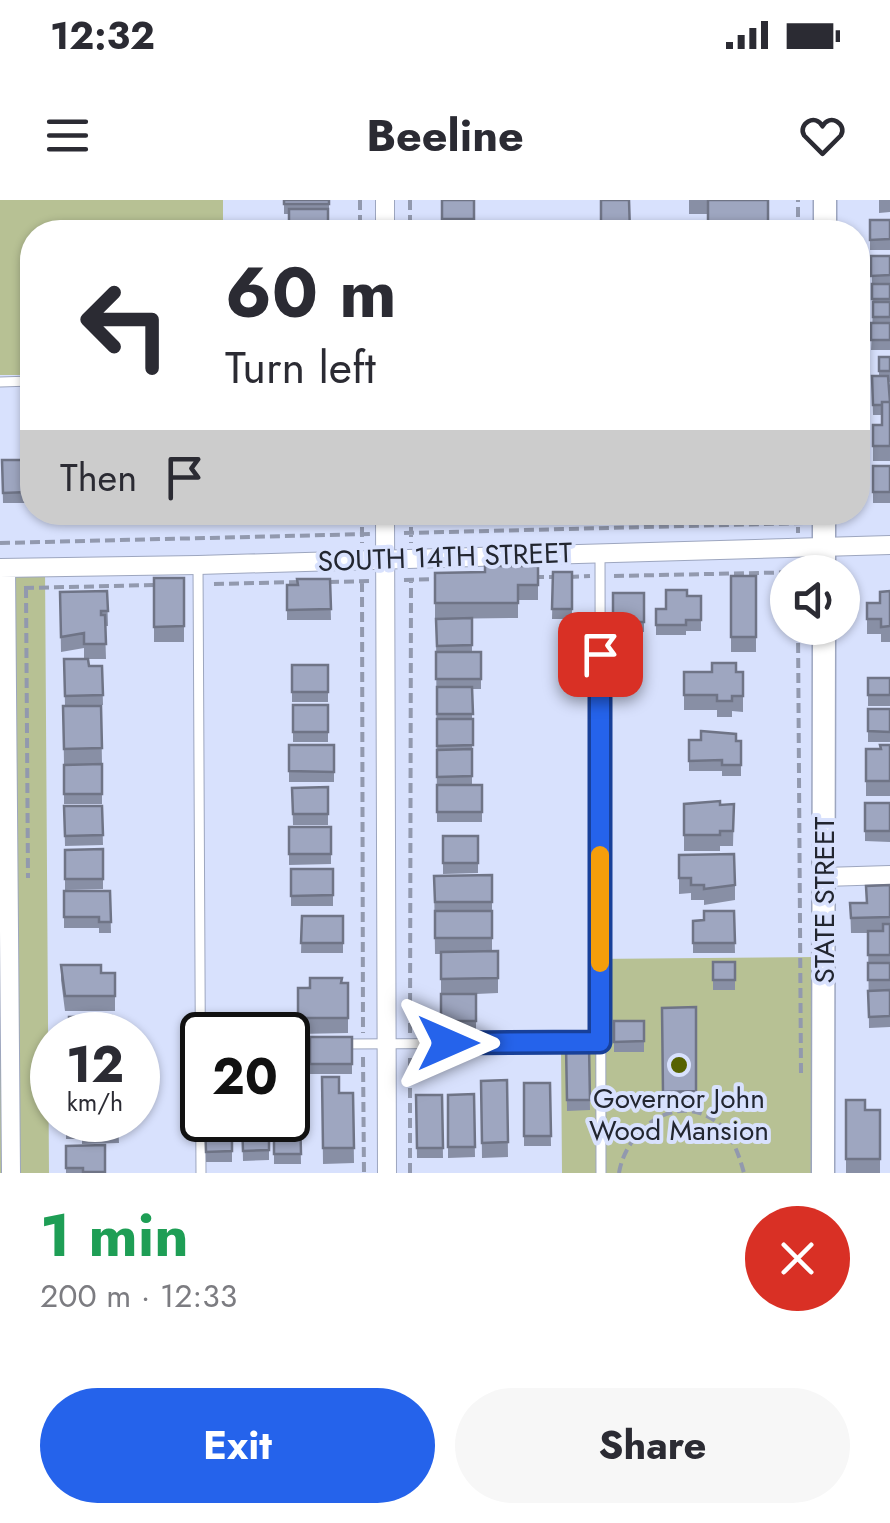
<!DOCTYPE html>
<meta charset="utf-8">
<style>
:root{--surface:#fff;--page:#f7f7f7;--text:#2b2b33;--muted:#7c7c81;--accent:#2563eb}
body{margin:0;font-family:Jost,sans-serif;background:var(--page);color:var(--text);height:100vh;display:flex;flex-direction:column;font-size:38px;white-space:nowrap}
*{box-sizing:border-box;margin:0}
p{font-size:32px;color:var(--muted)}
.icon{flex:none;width:55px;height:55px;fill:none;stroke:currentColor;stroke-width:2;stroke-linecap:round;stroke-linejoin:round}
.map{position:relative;height:973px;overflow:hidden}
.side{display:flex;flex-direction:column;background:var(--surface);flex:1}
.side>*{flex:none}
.hud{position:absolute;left:20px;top:20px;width:850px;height:305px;border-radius:40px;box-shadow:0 2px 8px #0004;background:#fff;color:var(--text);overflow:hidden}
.controls{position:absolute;left:770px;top:355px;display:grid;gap:20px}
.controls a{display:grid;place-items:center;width:90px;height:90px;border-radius:50%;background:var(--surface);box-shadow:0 2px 8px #0004;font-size:50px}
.speed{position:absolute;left:30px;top:812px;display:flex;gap:20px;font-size:50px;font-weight:700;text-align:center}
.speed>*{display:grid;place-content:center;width:130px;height:130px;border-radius:50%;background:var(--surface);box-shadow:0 2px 8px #0004;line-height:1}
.speed small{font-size:25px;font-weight:400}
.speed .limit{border:5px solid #111;border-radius:15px;background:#fff;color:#111}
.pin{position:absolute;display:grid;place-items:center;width:85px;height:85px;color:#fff;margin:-42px;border-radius:20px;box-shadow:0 5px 15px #0006}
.me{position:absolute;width:110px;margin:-55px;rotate:90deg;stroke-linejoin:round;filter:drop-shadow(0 0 8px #0008)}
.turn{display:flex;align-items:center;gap:35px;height:210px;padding:0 40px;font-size:45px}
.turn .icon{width:130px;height:130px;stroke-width:2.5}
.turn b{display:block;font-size:70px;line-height:85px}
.then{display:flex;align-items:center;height:95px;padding:0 40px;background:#0003;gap:20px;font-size:38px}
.round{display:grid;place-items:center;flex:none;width:105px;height:105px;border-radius:52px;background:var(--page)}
.overview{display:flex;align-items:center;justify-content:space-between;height:170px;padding:0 40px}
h1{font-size:60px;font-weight:700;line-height:75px;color:#1e9e55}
.action{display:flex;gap:20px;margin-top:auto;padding:20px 40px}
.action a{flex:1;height:115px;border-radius:60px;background:var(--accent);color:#fff;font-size:40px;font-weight:700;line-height:115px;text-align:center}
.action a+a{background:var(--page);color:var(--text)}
.status{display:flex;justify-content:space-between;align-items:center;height:70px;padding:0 50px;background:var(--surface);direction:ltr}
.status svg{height:28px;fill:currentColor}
header{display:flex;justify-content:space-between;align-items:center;height:130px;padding:0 40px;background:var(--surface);font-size:45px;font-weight:700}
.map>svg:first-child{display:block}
.green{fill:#b7c194}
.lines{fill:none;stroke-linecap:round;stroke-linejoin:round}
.service-casing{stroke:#9da6bf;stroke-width:11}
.minor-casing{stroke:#9da6bf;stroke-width:20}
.tertiary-casing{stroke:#9da6bf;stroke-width:25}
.path{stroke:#9299ae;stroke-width:4;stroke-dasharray:10 5;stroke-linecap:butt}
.service{stroke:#fff;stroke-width:9}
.minor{stroke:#fff;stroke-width:18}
.tertiary{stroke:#fff;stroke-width:22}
.wall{fill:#888fa5}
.building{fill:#9ea6c0;stroke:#6f7486;stroke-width:2.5}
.route-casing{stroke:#184099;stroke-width:25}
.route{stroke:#2563eb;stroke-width:18}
.slow{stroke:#f59e0b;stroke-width:18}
.poi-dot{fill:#566201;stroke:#d8e1fd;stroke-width:4}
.labels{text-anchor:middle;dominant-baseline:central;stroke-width:8;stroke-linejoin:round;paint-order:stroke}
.street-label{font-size:28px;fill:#222630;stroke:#d8e1fd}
.poi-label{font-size:28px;fill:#222630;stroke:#d8e1fd}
</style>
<div class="status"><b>12:32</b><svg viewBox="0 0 49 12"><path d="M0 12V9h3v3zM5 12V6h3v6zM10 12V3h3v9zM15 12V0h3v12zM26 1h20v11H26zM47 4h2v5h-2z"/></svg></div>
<header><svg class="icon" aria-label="menu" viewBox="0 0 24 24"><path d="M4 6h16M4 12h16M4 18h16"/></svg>Beeline<svg class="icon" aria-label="heart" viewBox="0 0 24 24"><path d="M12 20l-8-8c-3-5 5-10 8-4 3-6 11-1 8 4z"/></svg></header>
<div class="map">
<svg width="890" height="973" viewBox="0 0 890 973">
<rect width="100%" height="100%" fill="#d8e1fd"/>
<path class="green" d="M0 0H223V32H32V175H0Z
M45 367 49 973H0V368Z
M817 757 819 973H562L561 849 593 848 592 759Z"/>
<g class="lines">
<g class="service-casing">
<path id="service" d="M0 182 32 181
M600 352 601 973
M198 365 201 973
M343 844 601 843
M288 845 318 844"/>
</g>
<g class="minor-casing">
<path id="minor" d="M385 0V32
M385 312 387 973
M0 368 198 365 890 345
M6 368 11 973
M824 677 890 675"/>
</g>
<g class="tertiary-casing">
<path id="tertiary" d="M825 32V0
M824 372V312
M823 973 824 428"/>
</g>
<path class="path" d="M360 0V32
M410 0V32
M798 32V0
M362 312V343
M411 312V343
M798 312V333
M404 333 805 323
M0 343 370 334
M614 376 805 372
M534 377H555
M569 377 590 376
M404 380 440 379
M329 382 370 381
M362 382 363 833
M214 384 300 382
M24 388 155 385
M26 388 28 678
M798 428 801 873
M410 833 411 382
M363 857 364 973
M410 973V857
M619 973C626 929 678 889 719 924 733 937 739 955 744 973"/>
<use href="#service" class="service"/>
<use href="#minor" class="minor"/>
<use href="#tertiary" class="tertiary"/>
</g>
<path class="wall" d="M284 0H329V14H284Z
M442 0H474V29H442Z
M689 0H768V32H708V14H689Z
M879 0H890V12L879 13Z
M870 20H890V50H870Z
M871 56H890V150H871L873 109Z
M879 157H890V182H888V194H890V261H873V225H882V215H873L872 176H879Z
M2 260H28V303H3Z
M873 266H890V303H873Z
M271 312H302V316H271Z
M538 366V400H518V418L435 419V373L485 372Z
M553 372H572V419H552Z
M731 376H756V452H731Z
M154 378H184V442H154Z
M330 379 331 420H287V385H298Z
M107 391 108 426H105L106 459H88L89 466H102L103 505 65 506 64 459H84V448L61 452 60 392Z
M890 391V442H881V434H867V403H880Z
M613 393H644V432L613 433Z
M687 396H701V431H686V435H656V409H666Z
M472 418V452L481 479V489H472V585H482V622H437L436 419Z
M292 465H328V502H292Z
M684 472H743V512L732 511V517H717V510H684Z
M868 478H890V506H868Z
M293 505H328V542H293Z
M63 506H101L102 564H64Z
M868 509H890V542H868Z
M689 540 741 541V576H722V571H689Z
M289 545H334V582H289Z
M890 545V596H866V549H881Z
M102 564V604H64V565Z
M328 587V625H293L292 588Z
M865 603H890V642L865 641Z
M684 604H734L733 646H720V651H684Z
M64 606H102L103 645 65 646Z
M289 627H331V664L289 665Z
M443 636H478V673L443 674Z
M103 649V689L65 690V650Z
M679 655 735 685V700L704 705V700H691V693L679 694Z
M291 669H333V706H291Z
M492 675V751H498V793L476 794V831H441V754H435L434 676Z
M890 685V827L869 828 868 733H851L850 703H867Z
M64 691H110L111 733H99V728H64Z
M734 711 735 753H693V721L704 720Z
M302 716H343V753H301Z
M713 762H735V790H713Z
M61 765 101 773H115V811H65L61 780Z
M341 783H348V833L298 834V788Z
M696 807V907H663L662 808Z
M614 821H644V852H614Z
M310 837H352V874H310Z
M566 845H589L590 910 567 911Z
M322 877 339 893H353L354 963 323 964Z
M507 880 508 957 482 958 481 881Z
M524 883H550L551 946H524Z
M474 894 475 957 448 958V895Z
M416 895H442L443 958H417Z
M846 900 865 910H880V973H846Z
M300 912 301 964H274V920Z
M66 920H118L119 943 82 944V939H66Z
M205 920H232V962H206Z
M242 920H269V960L243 961Z
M105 945V973H66V946Z"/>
<path class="building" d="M284 0H329V4H284Z
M442 0H474V19H442Z
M601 0H629L630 32H601Z
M708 0H768V28H708Z
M289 9H328V32H289Z
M870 20H890V39L870 40Z
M871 56H890V75L871 76Z
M872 84H890V99H872Z
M873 102H890V117H873Z
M871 123H890V140H871Z
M879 157H890V171H879Z
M872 176H888L890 202H882V205H873Z
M882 202H890V246H873V225H882Z
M2 260H28V292L3 293Z
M873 266H890V292H873Z
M485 366H538V385H518V403H435V373L485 372Z
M553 372H572V409H552Z
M731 376H756V437H731Z
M154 378H184V426L154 427Z
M297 379H330L331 409 287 410V385H298Z
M666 390H687V396H701V420H686V425H656V409H666Z
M107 391 108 411H101V415H105L106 444H84V433L61 437 60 392Z
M890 391V426L881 427V419H867V403H880V392Z
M613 393H644V422H613Z
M472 418V445L437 446 436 419Z
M436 452H481V479H436Z
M64 459H88L89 466H102L103 495 65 496Z
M712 463H736V472H743V496H732V501H717V495H684V472H712Z
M292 465H328V492H292Z
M868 478H890V495H868Z
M437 487H472L473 514H437Z
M293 505H328V532H293Z
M63 506H101L102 548 64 549Z
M868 509H890V532L868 531Z
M437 519H473V545L437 546Z
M701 531 736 534V541H741V565H722V560L689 561V540H701Z
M289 545H334V572L289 571Z
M880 545H890V581H866V549H881Z
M472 549V576L437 577V550Z
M102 564V594H64V565Z
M437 585H482V612H437Z
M328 587V614H293L292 588Z
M720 601V605L734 604 733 631H720V635H684V604Z
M865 603H890V631H865Z
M64 606H102L103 635 65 636Z
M289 627H331V654H289Z
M443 636H478V663H443Z
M103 649V679H65V650Z
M734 654 735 685 704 689V685H691V678H679V655Z
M291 669H333V695L291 696Z
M492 675V702H435L434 676Z
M890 685V717L851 718 850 703H867L866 686Z
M64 691H110L111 722H99V717H64Z
M435 711H492V738H435Z
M704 711H734L735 743H693V721L704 720Z
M302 716H343V743H301Z
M883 724H890V755H868V731H883Z
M498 751V778L441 779V752Z
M713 762H735V780H713Z
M868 763H890V780H868Z
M61 765H101V773H115V796H65Z
M310 778H342L341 783H348V818H298V788H310Z
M890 790V816L869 817 868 791Z
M441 794H476V821H441Z
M696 807V891L663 892 662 808Z
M112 816V825H120V835H69V817Z
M614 821H644V841L614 842Z
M310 837H352V864H310Z
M566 845H589L590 900H567Z
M322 877H339V893H353L354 948H323Z
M507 880 508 942 482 943 481 881Z
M524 883H550L551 936H524Z
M474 894 475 947H448V895Z
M416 895H442L443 948H417Z
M846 900H865V910H880V959H846Z
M288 912H300L301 954H274V920H288Z
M66 920H118L119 933 82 934V929H66Z
M205 920H232V951L206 952Z
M242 920H269V950L243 951Z
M105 945V972H83V968H66V946Z"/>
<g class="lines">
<g class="route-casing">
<path id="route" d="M448 843 600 842V454"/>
</g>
<use href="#route" class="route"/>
<path class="slow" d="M600 655V763"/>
</g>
<circle class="poi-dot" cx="679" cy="865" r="10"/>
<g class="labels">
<g class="street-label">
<text transform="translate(445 357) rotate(-2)">SOUTH 14TH STREET</text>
<text transform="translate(824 700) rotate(-90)">STATE STREET</text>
</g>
<g class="poi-label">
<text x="679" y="898">Governor John<tspan x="679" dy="32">Wood Mansion</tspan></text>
</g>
</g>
</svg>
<div class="controls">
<a><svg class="icon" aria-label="sound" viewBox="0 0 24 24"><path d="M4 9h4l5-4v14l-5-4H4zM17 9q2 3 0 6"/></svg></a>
</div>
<div class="speed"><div>12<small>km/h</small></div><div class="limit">20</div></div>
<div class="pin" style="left:600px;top:454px;background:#d93025"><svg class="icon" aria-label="arrive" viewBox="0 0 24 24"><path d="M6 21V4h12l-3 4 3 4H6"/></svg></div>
<svg class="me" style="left:448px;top:843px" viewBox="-20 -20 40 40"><path d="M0-17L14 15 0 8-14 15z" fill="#2563eb" stroke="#fff" stroke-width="4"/></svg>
<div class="hud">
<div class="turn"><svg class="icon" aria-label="left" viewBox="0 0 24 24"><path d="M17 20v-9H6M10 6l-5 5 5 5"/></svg><div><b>60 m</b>Turn left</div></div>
<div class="then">Then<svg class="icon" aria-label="arrive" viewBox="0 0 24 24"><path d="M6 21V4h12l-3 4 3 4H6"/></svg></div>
</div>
</div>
<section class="side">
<div class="overview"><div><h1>1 min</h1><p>200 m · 12:33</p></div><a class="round" style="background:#d93025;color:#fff"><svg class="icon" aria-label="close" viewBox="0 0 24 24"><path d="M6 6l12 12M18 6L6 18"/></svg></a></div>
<div class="action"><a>Exit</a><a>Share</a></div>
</section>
